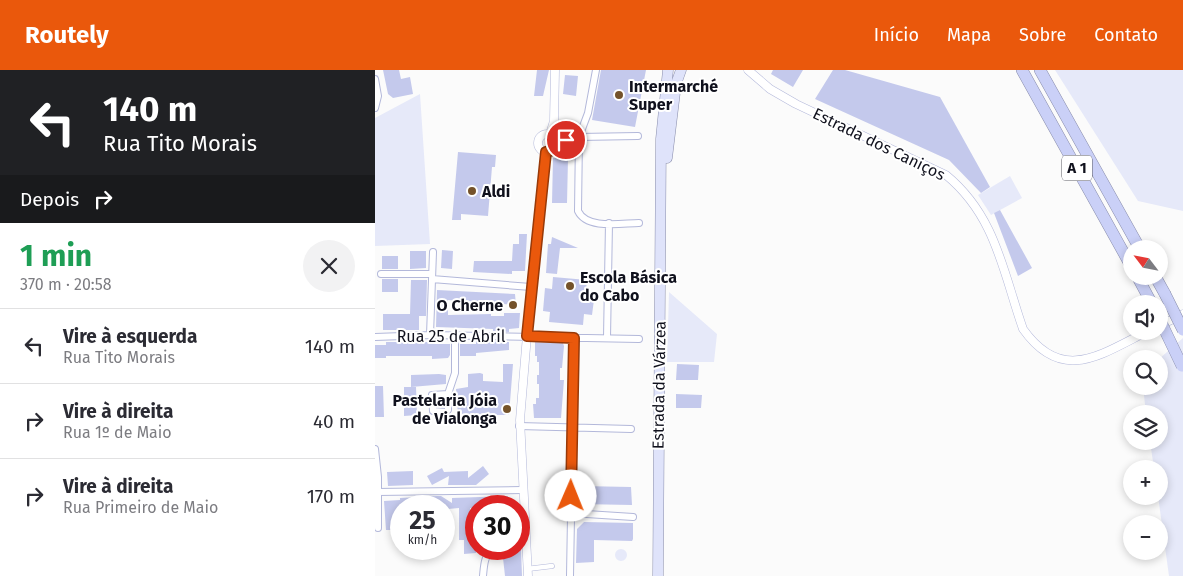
<!DOCTYPE html>
<html lang="pt">
<meta charset="utf-8">
<style>
:root{--surface:#fff;--page:#f2f2f3;--text:#2b2b33;--muted:#7c7c81;--line:#e1e1e2;--accent:#ea580c}
body{margin:0;font-family:"Fira Sans",sans-serif;background:var(--page);color:var(--text);height:100vh;display:flex;flex-direction:column;font-size:19px;white-space:nowrap}
*{box-sizing:border-box;margin:0}
p{font-size:16px;color:var(--muted)}
.icon{flex:none;width:28px;height:28px;fill:none;stroke:currentColor;stroke-width:2;stroke-linecap:round;stroke-linejoin:round}
.map{position:relative;flex:1;overflow:hidden}
.sheet{display:flex;flex-direction:column;background:var(--surface);width:375px}
.sheet>*{flex:none}
.guide{background:#202124;color:#fff;overflow:hidden}
.needle{width:32px;rotate:302deg}
.tools{position:absolute;left:748px;top:170px;display:grid;gap:10px}
.tools a{display:grid;place-items:center;width:45px;height:45px;border-radius:50%;background:var(--surface);box-shadow:0 2px 8px #0003;font-size:25px}
.speed{position:absolute;left:15px;top:425px;display:flex;gap:10px;font-size:25px;font-weight:700;text-align:center}
.speed>*{display:grid;place-content:center;width:65px;height:65px;border-radius:50%;background:var(--surface);box-shadow:0 2px 8px #0003;line-height:1}
.speed small{font-size:12px;font-weight:400}
.speed .limit{border:8px solid #d22;background:#fff;color:#111}
.pin{position:absolute;display:grid;place-items:center;width:42px;height:42px;color:#fff;margin:-21px;border:2px solid #fff;border-radius:50%;box-shadow:0 1px 5px #0007}
.me{position:absolute;width:55px;margin:-28px;rotate:1deg;stroke-linejoin:round;filter:drop-shadow(0 0 4px #0008)}
.turn{display:flex;align-items:center;gap:18px;height:105px;padding:0 20px;font-size:22px}
.turn .icon{width:65px;height:65px;stroke-width:2.5}
.turn b{display:block;font-size:35px;line-height:42px}
.then{display:flex;align-items:center;height:48px;padding:0 20px;background:#0003;gap:10px;font-size:19px}
.round{display:grid;place-items:center;flex:none;width:52px;height:52px;border-radius:26px;background:var(--page)}
.head{display:flex;align-items:center;justify-content:space-between;height:85px;padding:0 20px}
h1{font-size:30px;font-weight:700;line-height:38px;color:#1e9e55}
ul{padding:0;list-style:none}
li{display:flex;align-items:center;gap:15px;height:75px;padding:0 20px;border-top:1px solid var(--line)}
li div{flex:1}
li b{display:block;font-size:19px}
li em{font-style:normal}
header{display:flex;align-items:center;gap:30px;box-sizing:border-box;height:70px;padding:0 25px;background:var(--accent);color:#fff}
header strong{font-size:24px}
nav{display:flex;gap:28px;margin-inline-start:auto;font-size:18px}
main{display:flex;flex:1;min-height:0}
.map>svg:first-child{display:block}
.green{fill:#e6e9f9}
.building{fill:#c4c9ec}
.lines{fill:none;stroke-linecap:round;stroke-linejoin:round}
.pedestrian-casing{stroke:#b3b8da;stroke-width:5.5}
.minor-casing{stroke:#b3b8da;stroke-width:8}
.tertiary-casing{stroke:#b3b8da;stroke-width:9}
.primary-casing{stroke:#898dab;stroke-width:11}
.motorway-casing{stroke:#898dab;stroke-width:12}
.pedestrian{stroke:#fff;stroke-width:4.5}
.minor{stroke:#fff;stroke-width:6}
.tertiary{stroke:#fff;stroke-width:8}
.primary{stroke:#dfe3fa;stroke-width:10}
.motorway{stroke:#cad0f7;stroke-width:11}
.motorway-bridge-casing{stroke:#898dab;stroke-width:12;stroke-linecap:butt}
.motorway-bridge{stroke:#cad0f7;stroke-width:11}
.route-casing{stroke:#983908;stroke-width:12}
.route{stroke:#ea580c;stroke-width:9}
.poi-dot{fill:#74522a;stroke:#fff;stroke-width:2}
.labels{text-anchor:middle;dominant-baseline:central;stroke-width:4;stroke-linejoin:round;paint-order:stroke}
.shield{fill:#fff;stroke:#585861;stroke-width:1}
.shield-label{font-size:15px;font-weight:bold;fill:#10111d}
.poi-label{font-size:16px;font-weight:bold;fill:#10111d;stroke:#fff;text-anchor:start}
.street-label{font-size:16px;fill:#10111d;stroke:#fff}
</style>
<header>
<strong>Routely</strong>
<nav><a>Início</a><a>Mapa</a><a>Sobre</a><a>Contato</a></nav>
</header>
<main>
<section class="sheet">
<div class="guide">
<div class="turn"><svg class="icon" aria-label="left" viewBox="0 0 24 24"><path d="M17 20v-9H6M10 6l-5 5 5 5"/></svg><div><b>140 m</b>Rua Tito Morais</div></div>
<div class="then">Depois<svg class="icon" aria-label="right" viewBox="0 0 24 24"><path d="M7 20v-9h11M14 6l5 5-5 5"/></svg></div>
</div>
<div class="head"><div><h1>1 min</h1><p>370 m · 20:58</p></div><a class="round"><svg class="icon" aria-label="close" viewBox="0 0 24 24"><path d="M6 6l12 12M18 6L6 18"/></svg></a></div>
<ul>
<li><svg class="icon" aria-label="left" viewBox="0 0 24 24"><path d="M17 20v-9H6M10 6l-5 5 5 5"/></svg><div><b>Vire à esquerda</b><p>Rua Tito Morais</p></div><em>140 m</em></li>
<li><svg class="icon" aria-label="right" viewBox="0 0 24 24"><path d="M7 20v-9h11M14 6l5 5-5 5"/></svg><div><b>Vire à direita</b><p>Rua 1º de Maio</p></div><em>40 m</em></li>
<li><svg class="icon" aria-label="right" viewBox="0 0 24 24"><path d="M7 20v-9h11M14 6l5 5-5 5"/></svg><div><b>Vire à direita</b><p>Rua Primeiro de Maio</p></div><em>170 m</em></li>
</ul>
</section>
<div class="map">
<svg width="808" height="506" viewBox="0 0 808 506">
<rect width="100%" height="100%" fill="#fbfbfb"/>
<path class="green" d="M680 0H808V141L763 131Z
M45 24 55 174 0 176V48Z
M635 106 647 128 616 145 603 125Z
M294 222 342 264 339 292H292Z
M808 268V506H794L783 426 784 399H779L775 371H784V344H771L768 316H784V289Z
M240 485a6 6 0 1 1 12 0a6 6 0 1 1-12 0Z"/>
<path class="building" d="M8 0H24L26 9 35 7 38 24 18 28 13 24Z
M162 0H174L168 26H159Z
M226 0H271L260 57 217 50Z
M398 0H428L418 17 396 4Z
M458 0H470L565 27 615 117 606 123 574 90 440 29Z
M190 5 203 6 201 26 188 24Z
M83 82 121 85 120 97H117L113 146 86 144V150H77Z
M178 88 193 89 192 133H177Z
M625 140 657 198 643 206 619 143Z
M144 164H152L150 201H137V204L98 202 99 191H137L138 174H144Z
M177 167 203 178H185L182 204 171 203 173 174H176Z
M67 180 78 181 77 199 66 198Z
M35 181H51V198L35 199Z
M7 186H23V199H7Z
M178 207 212 210 211 221 220 222 217 245 209 244 208 255 174 252 175 242 168 241 170 218 177 219Z
M7 209H23V222H7Z
M36 210H52L51 246H44V260H8V244H35Z
M62 220 140 224 141 235 73 230V245L116 244V246H129V243H145L144 258 134 259V262L118 261V259L61 257Z
M101 271 134 272V280L101 283V286H85V274H101Z
M11 272H57V274H75V285L73 288 57 289V286H11V288H0V275H11Z
M160 272 188 273 189 276 187 298H185V310H189L186 348H159L158 334H161V328H164V314H162V305H164V292H162V286H160Z
M128 294H138L134 345H83L81 319 93 317V304L105 303 108 304V311L128 312Z
M302 294 324 295 323 310H301Z
M64 304 71 305V314L36 317V305Z
M0 316H8L9 347H0Z
M29 317H41L42 345 29 346Z
M301 324 327 325 326 338H301Z
M108 396 114 404 101 415H73L74 406 57 415 52 406 67 398 69 402 93 401V408Z
M38 401V415L13 416 12 402Z
M206 416 256 417 257 435 204 434Z
M62 426H66L77 433V428L133 426 134 436 95 438 96 470H101V483L89 484V470H84V438L73 439 69 446V436H63L55 431V436H26V460H11L9 431 25 430V428Z
M209 452 258 453V469L257 471 219 470V492L201 493 202 459Z
M125 479H146L147 506H130L128 488 124 489 122 482Z"/>
<g class="lines">
<g class="pedestrian-casing">
<path id="pedestrian" d="M152 499 177 496"/>
</g>
<g class="minor-casing">
<path id="minor" d="M221 0 213 43 204 67 203 141C212 160 247 153 264 153
M0 9 3 26 0 38
M181 72 204 67 263 66
M6 204H57
M57 209 156 217
M55 265 58 182
M0 267 55 265 264 269
M232 268 234 153
M73 324 57 325 58 341 71 342 73 340V324L80 303V266
M144 356 256 359
M0 379 3 407V458
M2 422 147 420
M196 443 258 447
M108 506C109 496 109 485 118 479
M195 506 199 267"/>
</g>
<g class="tertiary-casing">
<path id="tertiary" d="M373 0 395 19 421 34 571 105C621 146 628 202 648 259 687 314 725 285 773 261
M163 73a9 9 0 1 1 18 0a9 9 0 1 1-18 0Z
M175 64 179 51 180 0
M784 256 808 244
M153 506 145 350 156 217 171 82"/>
</g>
<g class="primary-casing">
<path id="primary" d="M292 88 301 14 306 0
M283 506 286 69 293 0"/>
</g>
<g class="motorway-casing">
<path id="motorway" d="M647 0 756 196
M665 0 765 179
M762 206 777 234
M780 206 790 224"/>
</g>
<use href="#pedestrian" class="pedestrian"/>
<use href="#minor" class="minor"/>
<use href="#tertiary" class="tertiary"/>
<use href="#primary" class="primary"/>
<use href="#motorway" class="motorway"/>
<g class="motorway-bridge-casing">
<path id="motorway-bridge" d="M790 224 808 260
M784 248 807 296"/>
</g>
<use href="#motorway-bridge" class="motorway-bridge"/>
</g>
<g class="lines">
<g class="route-casing">
<path id="route" d="M191 70 181 72 178 80 171 82 152 266 199 268 196 426"/>
</g>
<use href="#route" class="route"/>
</g>
<g class="poi-dot">
<circle cx="244" cy="25" r="5"/>
<circle cx="97" cy="121" r="5"/>
<circle cx="195" cy="216" r="5"/>
<circle cx="138" cy="235" r="5"/>
<circle cx="132" cy="339" r="5"/>
</g>
<g class="labels">
<rect class="shield" x="687" y="85.5" width="30" height="25" rx="4"/>
<g class="shield-label">
<text x="702" y="98">A 1</text>
</g>
<g class="poi-label">
<text x="254" y="16">Intermarché<tspan x="254" dy="18">Super</tspan></text>
<text x="107" y="121">Aldi</text>
<text x="205" y="207">Escola Básica<tspan x="205" dy="18">do Cabo</tspan></text>
<text x="128" y="235" text-anchor="end">O Cherne</text>
<text x="122" y="330" text-anchor="end">Pastelaria Jóia<tspan x="122" dy="18">de Vialonga</tspan></text>
</g>
<g class="street-label">
<text transform="translate(504 74) rotate(26)">Estrada dos Caniços</text>
<text x="76" y="266">Rua 25 de Abril</text>
<text transform="translate(284 315) rotate(-89)">Estrada da Várzea</text>
</g>
</g>
</svg>
<div class="tools">
<a><svg class="needle" viewBox="-14 -14 28 28"><path d="M0-13l5 13h-10z" fill="#e53935"/><path d="M0 13l5-13h-10z" fill="#7c7c81"/></svg></a>
<a><svg class="icon" aria-label="sound" viewBox="0 0 24 24"><path d="M4 9h4l5-4v14l-5-4H4zM17 9q2 3 0 6"/></svg></a>
<a><svg class="icon" aria-label="search" viewBox="0 0 24 24"><circle cx="10" cy="10" r="6"/><path d="M15 15l6 6"/></svg></a>
<a><svg class="icon" aria-label="layers" viewBox="0 0 24 24"><path d="M12 4l9 5-9 5-9-5zM3 14l9 5 9-5"/></svg></a>
<a>+</a>
<a>−</a>
</div>
<div class="speed"><div>25<small>km/h</small></div><div class="limit">30</div></div>
<div class="pin" style="left:191px;top:70px;background:#d93025"><svg class="icon" aria-label="arrive" viewBox="0 0 24 24"><path d="M6 21V4h12l-3 4 3 4H6"/></svg></div>
<svg class="me" style="left:196px;top:426px" viewBox="-20 -20 40 40"><circle r="19" fill="#fff"/><path d="M0-13L10 11 0 6-10 11z" fill="#ea580c"/></svg>
</div>
</main>
